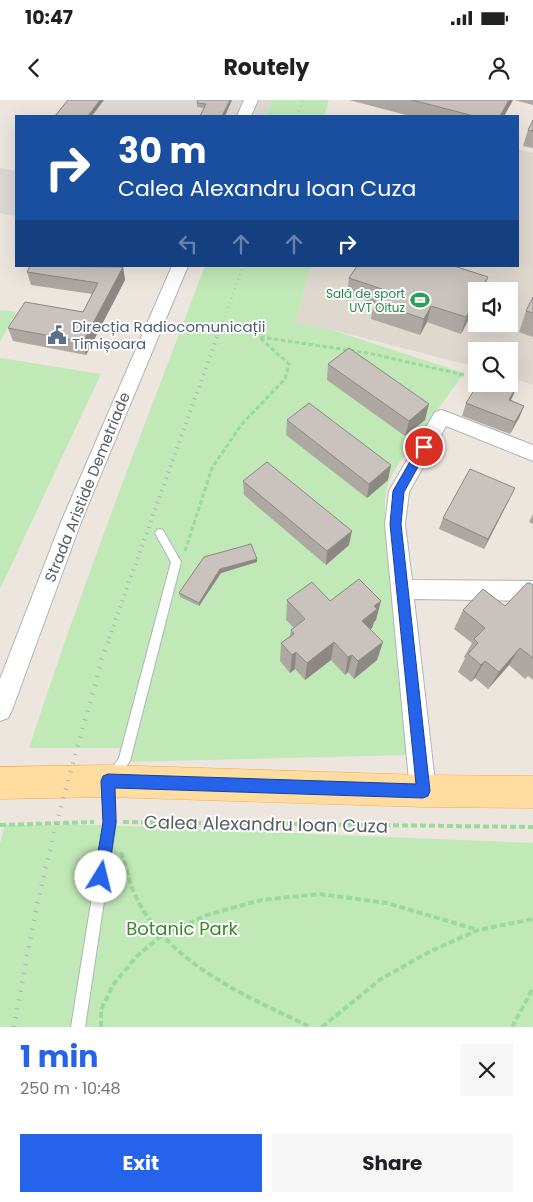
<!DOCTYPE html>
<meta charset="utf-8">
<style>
:root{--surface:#fff;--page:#f6f6f6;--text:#202124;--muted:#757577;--accent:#2563eb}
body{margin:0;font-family:Poppins,sans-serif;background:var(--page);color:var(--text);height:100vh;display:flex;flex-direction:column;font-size:19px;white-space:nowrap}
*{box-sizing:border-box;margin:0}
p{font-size:16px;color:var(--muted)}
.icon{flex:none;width:28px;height:28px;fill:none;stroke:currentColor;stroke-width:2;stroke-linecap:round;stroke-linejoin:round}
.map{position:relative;height:927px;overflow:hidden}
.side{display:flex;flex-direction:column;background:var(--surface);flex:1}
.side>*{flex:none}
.guide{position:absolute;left:15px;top:15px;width:504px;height:152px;border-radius:0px;box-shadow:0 5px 20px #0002;background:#1a4fa0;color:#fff;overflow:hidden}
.tools{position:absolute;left:468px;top:182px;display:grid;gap:10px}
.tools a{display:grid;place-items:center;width:50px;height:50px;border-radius:0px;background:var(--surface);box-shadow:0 5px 20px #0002;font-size:25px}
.pin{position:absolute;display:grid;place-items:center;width:42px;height:42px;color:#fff;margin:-21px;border:2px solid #fff;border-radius:50%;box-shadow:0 1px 5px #0007}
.me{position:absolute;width:55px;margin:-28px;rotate:9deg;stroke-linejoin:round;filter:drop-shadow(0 0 4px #0008)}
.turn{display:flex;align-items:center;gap:18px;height:105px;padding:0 20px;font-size:22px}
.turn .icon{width:65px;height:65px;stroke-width:2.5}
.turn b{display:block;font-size:35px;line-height:42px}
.lanes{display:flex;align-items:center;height:48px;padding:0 20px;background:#0003;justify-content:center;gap:25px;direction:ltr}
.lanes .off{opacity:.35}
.round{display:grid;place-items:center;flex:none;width:52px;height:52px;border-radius:0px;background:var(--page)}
.overview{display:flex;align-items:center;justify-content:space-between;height:85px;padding:0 20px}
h1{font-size:30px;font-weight:700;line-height:38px;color:var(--accent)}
.action{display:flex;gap:10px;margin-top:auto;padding:10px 20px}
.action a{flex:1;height:58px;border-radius:0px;background:var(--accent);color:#fff;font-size:20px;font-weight:700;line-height:58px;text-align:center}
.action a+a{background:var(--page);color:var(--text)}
.status{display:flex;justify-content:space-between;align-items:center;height:35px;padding:0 25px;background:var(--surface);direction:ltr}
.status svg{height:14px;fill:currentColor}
header{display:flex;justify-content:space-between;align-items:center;height:65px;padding:0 20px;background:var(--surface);font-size:22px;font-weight:700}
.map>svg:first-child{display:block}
.industrial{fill:#ddd8d3}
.education{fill:#dfd8cf;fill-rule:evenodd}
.green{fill:#c1e8b7}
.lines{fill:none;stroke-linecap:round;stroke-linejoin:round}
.service-casing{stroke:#afb4b8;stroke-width:2}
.minor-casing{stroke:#afb4b8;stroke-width:2}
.primary-casing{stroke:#ffa545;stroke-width:1}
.path-far1{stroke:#98db9c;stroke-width:3;stroke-dasharray:4.5 2.5;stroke-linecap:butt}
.path{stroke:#98db9c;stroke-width:4;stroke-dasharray:6 3;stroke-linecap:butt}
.service{fill:#fff;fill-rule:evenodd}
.minor{fill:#fff;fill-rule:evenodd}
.primary{fill:#ffdda1;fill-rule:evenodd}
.rail-far2{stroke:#afb0b1;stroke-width:2.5;stroke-dasharray:0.5 4.5;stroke-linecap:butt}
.rail-far1{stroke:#afb0b1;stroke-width:4;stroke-dasharray:1 5.5;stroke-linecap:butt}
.rail{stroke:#afb0b1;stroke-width:4.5;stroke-dasharray:1 8;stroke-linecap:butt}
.wall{fill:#aea8a3}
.shaded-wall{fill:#8d8884}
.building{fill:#cac3bd;stroke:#8d8884}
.route{fill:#2563eb;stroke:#184099}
.labels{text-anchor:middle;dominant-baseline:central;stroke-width:4;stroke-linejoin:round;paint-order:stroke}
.far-leisure-label{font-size:12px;fill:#27864d;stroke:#fff;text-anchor:end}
.service-label{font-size:15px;fill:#4e5e75;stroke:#fff;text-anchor:start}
.street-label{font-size:15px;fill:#575e61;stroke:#fff}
.near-street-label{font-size:18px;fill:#575e61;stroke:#fff}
.near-park-label{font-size:18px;fill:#39862b;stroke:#fff}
</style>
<div class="status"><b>10:47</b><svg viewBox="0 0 49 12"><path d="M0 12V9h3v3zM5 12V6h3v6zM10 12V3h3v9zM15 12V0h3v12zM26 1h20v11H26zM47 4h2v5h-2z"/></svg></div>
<header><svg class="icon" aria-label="back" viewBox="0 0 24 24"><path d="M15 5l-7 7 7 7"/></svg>Routely<svg class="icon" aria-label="person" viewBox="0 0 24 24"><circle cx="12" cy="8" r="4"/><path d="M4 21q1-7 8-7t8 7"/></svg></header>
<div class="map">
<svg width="533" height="927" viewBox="0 0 533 927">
<rect width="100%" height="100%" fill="#ede6de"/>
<path class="industrial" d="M68 0H272L265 16H54Z
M0 68 16 71V116L0 113Z"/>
<path class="education" d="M518 49 533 53V285L509 277V251H476V267L329 229 295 223 311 166H518ZM476 191H509V224H476Z"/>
<path class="green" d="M272 0H329L324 16H265Z
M205 166H311L295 223 329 229 464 273 395 369 388 383 385 399V415L407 655 119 662 120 648H29C82 485 144 326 205 166Z
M0 210 16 212 0 242Z
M0 258 101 274 0 489Z
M5 725H101L533 743V927H0V743Z"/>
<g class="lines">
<g class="service-casing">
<path id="service" d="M160 429 163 430 181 462 130 661 114 683 116 722 85 927H71L104 722 102 681 119 658 171 462 155 433 157 430Z"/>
</g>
<g class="minor-casing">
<path id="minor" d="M244 0H258L251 16H237Z
M172 166H188L81 422 12 610 8 618 0 621V579L61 422Z
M442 310 533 345V361L446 326 409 392 405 424 412 480 533 481V501L414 499 436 691 432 700 423 704 414 700 410 691 385 424 389 391 435 312Z"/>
</g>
<g class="primary-casing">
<path id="primary" d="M108 665 423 675 533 676V708L423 707 108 697 0 699V667Z"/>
</g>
<path class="path-far1" d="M260 237 368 253 464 275
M185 451 212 368 241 325 285 279 289 264 259 237"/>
<path class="path" d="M123 722 533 727
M0 725 94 722
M121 752C127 769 130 787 139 803 174 866 249 898 311 927
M101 927V910L113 885 137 856 161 836 207 815 261 800 320 794 387 803 478 830
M322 927 381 879 429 852 478 830 533 819
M512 927 533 888"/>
<use href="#service" class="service"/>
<use href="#minor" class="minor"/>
<use href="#primary" class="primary"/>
<path class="rail-far2" d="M297 16 303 0
M218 236 243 166"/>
<path class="rail-far1" d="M109 538 218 234"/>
<path class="rail" d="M14 927 35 814 55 728 102 559 110 537"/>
</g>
<path class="wall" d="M232 0 204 8 197 7V3Z
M349 0H513L504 16H410Z
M514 0H533V5Z
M533 20V48L523 46 528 30Z
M357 166H456L488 177 461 234 427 222 420 235 371 219 374 203 347 195 349 178Z
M123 167 125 180 86 255 13 241 8 228 83 212 92 194 31 185 27 172Z
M533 197V237L519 232 526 211Z
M328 264 425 320 405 336 327 280Z
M518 283 511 300 524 306 519 318 510 334 462 316 466 303Z
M287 320 388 380 367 398 286 335Z
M243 381 349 445 326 465 244 395Z
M509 400 484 449 439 429 443 418Z
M533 414V424L529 422Z
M204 457 257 459V462L221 473 199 506 180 497 179 493Z
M533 485V580L528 576 525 579 509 565 488 589 475 578 471 582 458 572 465 558 464 557 472 543 454 529 463 510 505 506Z
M287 500 330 501 376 520 374 522 372 528 370 529 383 542 377 560 354 579 348 572 345 575 331 560 305 580 295 569 290 573 280 561 281 543 290 536 291 530 294 528 286 520Z"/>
<path class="shaded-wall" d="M100 0H104L92 16H88Z
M230 0H232L225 16H222Z
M509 0H513L504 16H500Z
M123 167 125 180 86 255 83 242Z
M488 177 483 191H480Z
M476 198V206L461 234 466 217Z
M431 206 427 222 420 235 424 219Z
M518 283 513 296 504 312 509 300Z
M429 304 425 320 405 336 409 321Z
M524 306 519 318 510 334 515 322Z
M391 365 388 380 367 398 369 384Z
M515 388 509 400 484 449 488 439Z
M352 431 349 445 326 465 327 451Z
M257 459V462L221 473 199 506V503L220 469Z
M381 501 376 520 374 522 372 528 358 540 362 521 374 506Z
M334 542 331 560 305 580 307 563Z
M383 542 377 560 354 579 358 561Z
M520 548 509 565 488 589 499 572Z
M296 552 295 569 290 573 292 555Z
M352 555 348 572 345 575 348 557Z
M485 561 475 578 471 582 481 565Z"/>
<path class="building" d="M68 0H100L88 16H55Z
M198 0H230L222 16H200L206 4 197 3Z
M412 0H509L500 16H474Z
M533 20V31L528 30Z
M30 166 123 167 83 242 8 228 25 202 83 212 98 183 27 172Z
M357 166H454L488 177 480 191H476V198L466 217 431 206 424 219 374 202 382 189 349 178Z
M533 197V213L526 211Z
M349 248 429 304 409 321 328 264Z
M509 280 518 283 509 300 524 306 515 322 466 303 478 284H509Z
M309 303 391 365 369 384 287 320Z
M267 362 352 431 327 451 243 381Z
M470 369 515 388 488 439 443 418Z
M251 444 257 459 220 469 199 503 179 493 204 457Z
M359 479 381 501 374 506 377 509 362 521 383 542 358 561 352 555 348 557 334 542 307 563 296 552 292 555 281 543 294 534 291 530 305 519 287 500 312 482 330 501Z
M527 483H530L533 485V558L520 548 499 572 485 561 481 565 468 554 478 543 474 539 485 528 463 510 483 489 505 506Z"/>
<path class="route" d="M424 343 429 347 404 392 401 424 430 691 428 696 423 698 115 688 116 722 108 777 106 782 101 784 96 782 94 777 103 722 101 681 103 676 108 674 416 684 390 424 393 391 420 344Z"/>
<defs>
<g id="stadium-bare" transform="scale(1.5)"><path d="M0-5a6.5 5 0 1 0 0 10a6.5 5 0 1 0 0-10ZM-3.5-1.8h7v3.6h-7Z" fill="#2e9e5b" stroke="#fff" stroke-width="2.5" paint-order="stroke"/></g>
<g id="civic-bare" transform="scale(1.5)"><path d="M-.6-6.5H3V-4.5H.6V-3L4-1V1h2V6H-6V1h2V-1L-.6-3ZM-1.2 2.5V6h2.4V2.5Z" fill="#5c6f8a" stroke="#fff" stroke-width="2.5" paint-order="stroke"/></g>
</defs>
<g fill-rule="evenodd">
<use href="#stadium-bare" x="420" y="200"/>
<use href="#civic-bare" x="57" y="235"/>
</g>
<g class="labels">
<g class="far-leisure-label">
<text x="405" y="193">Sală de sport<tspan x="405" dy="14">UVT Oituz</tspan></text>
</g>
<g class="service-label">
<text x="72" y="226">Direcția Radiocomunicații<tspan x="72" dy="17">Timișoara</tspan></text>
</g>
<g class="street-label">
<text transform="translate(87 387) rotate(-68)">Strada Aristide Demetriade</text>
</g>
<g class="near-street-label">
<text transform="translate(266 724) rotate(1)">Calea Alexandru Ioan Cuza</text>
</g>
<g class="near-park-label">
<text x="182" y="828">Botanic Park</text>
</g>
</g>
</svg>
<div class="tools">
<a><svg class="icon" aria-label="sound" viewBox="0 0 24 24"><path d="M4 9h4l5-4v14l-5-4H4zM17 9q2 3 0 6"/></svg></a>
<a><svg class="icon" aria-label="search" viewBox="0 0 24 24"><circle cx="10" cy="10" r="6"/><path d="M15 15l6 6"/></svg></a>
</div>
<div class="pin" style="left:424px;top:347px;background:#d93025"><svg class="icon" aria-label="arrive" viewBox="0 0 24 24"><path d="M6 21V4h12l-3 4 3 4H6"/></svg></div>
<svg class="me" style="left:101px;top:777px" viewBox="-20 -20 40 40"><circle r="19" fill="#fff"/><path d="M0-13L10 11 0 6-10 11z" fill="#2563eb"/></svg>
<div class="guide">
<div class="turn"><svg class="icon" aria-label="right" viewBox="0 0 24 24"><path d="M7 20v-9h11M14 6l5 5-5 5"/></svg><div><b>30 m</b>Calea Alexandru Ioan Cuza</div></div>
<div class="lanes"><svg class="icon off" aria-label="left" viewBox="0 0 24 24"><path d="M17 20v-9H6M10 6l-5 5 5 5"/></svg><svg class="icon off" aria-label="ahead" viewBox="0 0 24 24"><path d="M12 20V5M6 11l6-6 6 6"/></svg><svg class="icon off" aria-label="ahead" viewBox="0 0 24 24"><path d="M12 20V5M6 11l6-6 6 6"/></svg><svg class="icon" aria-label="right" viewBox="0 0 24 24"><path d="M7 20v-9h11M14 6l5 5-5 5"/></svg></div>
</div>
</div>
<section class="side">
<div class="overview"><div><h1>1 min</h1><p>250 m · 10:48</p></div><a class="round"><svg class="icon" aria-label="close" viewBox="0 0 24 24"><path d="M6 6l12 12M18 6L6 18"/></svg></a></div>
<div class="action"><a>Exit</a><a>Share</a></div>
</section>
